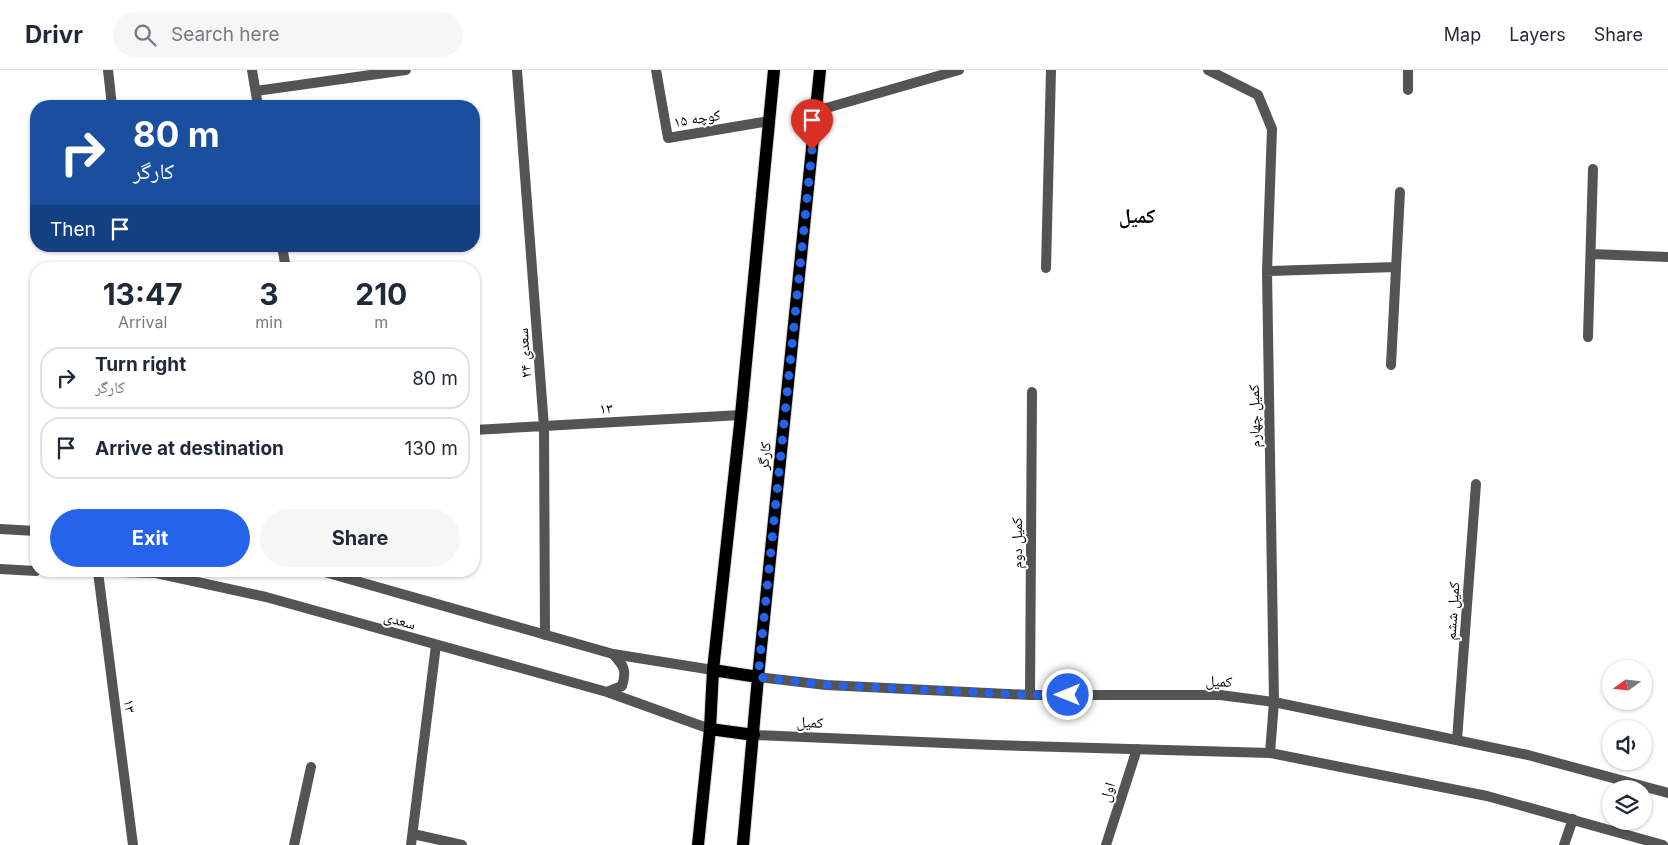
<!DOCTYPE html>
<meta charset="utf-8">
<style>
:root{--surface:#fff;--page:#f6f6f7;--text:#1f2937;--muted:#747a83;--line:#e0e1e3;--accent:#2563eb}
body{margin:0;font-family:Inter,"Noto Naskh Arabic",sans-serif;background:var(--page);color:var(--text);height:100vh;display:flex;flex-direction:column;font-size:19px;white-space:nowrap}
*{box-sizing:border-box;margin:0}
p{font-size:16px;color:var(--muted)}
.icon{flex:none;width:28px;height:28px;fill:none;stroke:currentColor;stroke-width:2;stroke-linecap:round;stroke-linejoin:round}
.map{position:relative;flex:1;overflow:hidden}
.details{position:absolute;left:30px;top:192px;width:450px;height:315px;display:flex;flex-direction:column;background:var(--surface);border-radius:20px;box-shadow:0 1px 4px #0004}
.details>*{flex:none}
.guide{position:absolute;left:30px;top:30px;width:450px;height:152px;border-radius:20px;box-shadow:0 1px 4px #0004;background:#1a4fa0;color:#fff;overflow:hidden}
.needle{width:32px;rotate:255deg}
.fabs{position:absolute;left:1602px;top:590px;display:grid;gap:10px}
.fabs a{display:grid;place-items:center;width:50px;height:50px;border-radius:50%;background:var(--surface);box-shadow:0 1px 4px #0004;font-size:25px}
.pin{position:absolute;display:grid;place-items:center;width:42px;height:42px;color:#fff;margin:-51px -21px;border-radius:50% 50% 50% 0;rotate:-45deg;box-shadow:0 0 5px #0007}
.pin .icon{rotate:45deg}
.me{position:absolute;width:55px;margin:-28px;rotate:270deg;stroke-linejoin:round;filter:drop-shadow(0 0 4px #0008)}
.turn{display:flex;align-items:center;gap:18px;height:105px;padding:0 20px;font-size:22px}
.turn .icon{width:65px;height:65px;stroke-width:2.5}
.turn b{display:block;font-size:35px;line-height:42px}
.then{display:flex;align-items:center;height:48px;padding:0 20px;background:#0003;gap:10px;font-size:19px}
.eta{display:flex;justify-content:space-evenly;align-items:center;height:85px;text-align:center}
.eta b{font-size:30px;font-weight:700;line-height:35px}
.cta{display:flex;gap:10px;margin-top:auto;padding:10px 20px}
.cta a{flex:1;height:58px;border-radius:30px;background:var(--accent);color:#fff;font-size:20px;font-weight:700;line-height:58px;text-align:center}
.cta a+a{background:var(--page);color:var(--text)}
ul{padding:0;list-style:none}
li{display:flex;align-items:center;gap:15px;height:62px;margin:0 10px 8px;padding:0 10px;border:2px solid var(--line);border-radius:20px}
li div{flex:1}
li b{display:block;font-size:19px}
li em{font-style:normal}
header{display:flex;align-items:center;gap:30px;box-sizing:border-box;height:70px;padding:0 25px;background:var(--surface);border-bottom:1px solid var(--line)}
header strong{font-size:24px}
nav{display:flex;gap:28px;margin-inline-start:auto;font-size:18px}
.search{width:350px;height:45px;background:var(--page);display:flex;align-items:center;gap:12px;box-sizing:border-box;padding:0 18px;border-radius:28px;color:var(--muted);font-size:19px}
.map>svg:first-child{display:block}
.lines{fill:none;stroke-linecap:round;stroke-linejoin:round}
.primary-casing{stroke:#dbdbdb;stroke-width:14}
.minor{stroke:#545454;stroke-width:10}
.tertiary{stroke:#545454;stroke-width:10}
.primary{stroke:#000;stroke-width:12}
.route{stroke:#2563eb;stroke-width:9;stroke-dasharray:0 16.2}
.labels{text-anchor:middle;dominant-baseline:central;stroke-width:4;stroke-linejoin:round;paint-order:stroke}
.street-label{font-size:15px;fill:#000;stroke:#fff}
.district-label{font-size:20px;font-weight:bold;fill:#000;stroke:#fff}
</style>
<header>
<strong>Drivr</strong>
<div class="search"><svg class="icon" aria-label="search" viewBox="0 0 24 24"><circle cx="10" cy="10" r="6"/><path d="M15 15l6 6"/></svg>Search here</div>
<nav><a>Map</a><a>Layers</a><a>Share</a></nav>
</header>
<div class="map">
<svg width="1668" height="775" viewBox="0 0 1668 775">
<rect width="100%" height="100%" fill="#fff"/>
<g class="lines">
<g class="primary-casing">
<path id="primary" d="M713 600 758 607
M710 659 754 665
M698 775 710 659 713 600 741 345 774 0
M743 775 758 607 820 0"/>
</g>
<path class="minor" d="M108 0 112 36
M252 0 258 36
M517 0 544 357 545 565
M656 0 668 68 769 51
M1208 0 1258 25 1272 59 1267 201 1274 632 1270 683
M1408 0V20
M256 21 406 0
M816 41 959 0
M282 176 286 199
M1591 184 1668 187
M1046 198 1051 0
M1267 201 1396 197
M1588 267 1593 99
M1391 295 1400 122
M474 360 741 345
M98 502 133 775
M1030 625 1032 322
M1457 670 1476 414
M413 764 462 775
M294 775 311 697
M411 775 436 575
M1106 775 1137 679
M1564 775 1573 749"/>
<path class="tertiary" d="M0 459 36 461
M0 499 36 501
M77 501 156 503 266 527 607 622 710 659
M321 501 613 584 713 600
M758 607 826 615 1030 625H1220L1274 632 1528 685 1668 723
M607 622 622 616C627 600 624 596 613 584
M754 665 993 675 1270 683 1487 726 1663 775"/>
<use href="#primary" class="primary"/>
</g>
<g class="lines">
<path class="route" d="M812 80 758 607 826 615 1030 625H1068"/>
</g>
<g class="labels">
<g class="street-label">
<text transform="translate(697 48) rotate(-9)">کوچه ۱۵</text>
<text transform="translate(524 283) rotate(-94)">سعدی ۲۴</text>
<text transform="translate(606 338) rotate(-4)">۱۳</text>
<text transform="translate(1254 346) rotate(-91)">کمیل چهارم</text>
<text transform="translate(764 386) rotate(-84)">کارگر</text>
<text transform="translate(1016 473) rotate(-90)">کمیل دوم</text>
<text transform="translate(1452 541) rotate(-86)">کمیل ششم</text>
<text transform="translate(400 550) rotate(16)">سعدی</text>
<text transform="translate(1219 611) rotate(3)">کمیل</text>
<text transform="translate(130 636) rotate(83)">۱۳</text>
<text transform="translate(810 652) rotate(2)">کمیل</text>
<text transform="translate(1107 722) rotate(-72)">اول</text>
</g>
<g class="district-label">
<text x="1137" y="146">کمیل</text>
</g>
</g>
</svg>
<div class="fabs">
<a><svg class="needle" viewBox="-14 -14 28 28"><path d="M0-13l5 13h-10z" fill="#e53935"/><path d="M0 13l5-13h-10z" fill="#747a83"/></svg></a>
<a><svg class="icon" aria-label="sound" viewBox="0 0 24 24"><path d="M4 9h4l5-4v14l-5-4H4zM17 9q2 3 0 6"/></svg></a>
<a><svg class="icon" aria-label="layers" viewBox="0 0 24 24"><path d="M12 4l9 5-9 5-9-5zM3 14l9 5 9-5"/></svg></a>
</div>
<div class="pin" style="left:812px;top:80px;background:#d93025"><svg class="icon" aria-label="arrive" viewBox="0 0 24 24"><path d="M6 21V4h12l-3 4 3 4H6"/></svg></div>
<svg class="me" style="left:1068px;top:625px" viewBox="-20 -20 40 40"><circle r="17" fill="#2563eb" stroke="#fff" stroke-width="3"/><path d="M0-11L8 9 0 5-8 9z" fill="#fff"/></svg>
<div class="guide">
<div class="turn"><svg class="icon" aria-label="right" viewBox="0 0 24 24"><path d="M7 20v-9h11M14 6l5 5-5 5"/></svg><div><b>80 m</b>کارگر</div></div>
<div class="then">Then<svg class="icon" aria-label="arrive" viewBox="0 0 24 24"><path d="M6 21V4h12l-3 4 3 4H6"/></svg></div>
</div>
<section class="details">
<div class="eta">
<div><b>13:47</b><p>Arrival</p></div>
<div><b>3</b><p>min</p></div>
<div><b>210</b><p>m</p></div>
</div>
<ul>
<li><svg class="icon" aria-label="right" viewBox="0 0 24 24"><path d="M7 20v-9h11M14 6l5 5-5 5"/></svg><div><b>Turn right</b><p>کارگر</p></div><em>80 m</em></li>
<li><svg class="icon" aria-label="arrive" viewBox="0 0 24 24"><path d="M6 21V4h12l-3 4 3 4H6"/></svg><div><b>Arrive at destination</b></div><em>130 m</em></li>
</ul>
<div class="cta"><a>Exit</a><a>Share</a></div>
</section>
</div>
